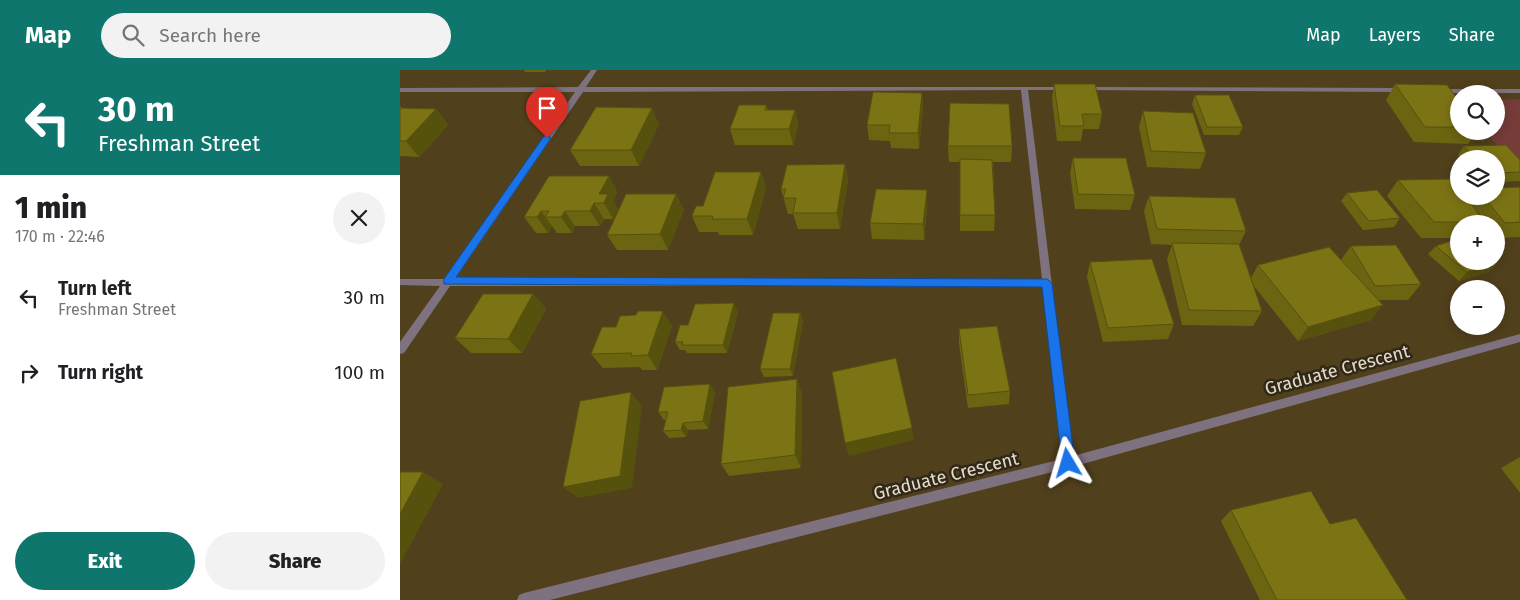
<!DOCTYPE html>
<meta charset="utf-8">
<style>
:root{--surface:#fff;--page:#f2f2f2;--text:#202124;--muted:#757577;--accent:#0f766e}
body{margin:0;font-family:"Fira Sans",sans-serif;background:var(--page);color:var(--text);height:100vh;display:flex;flex-direction:column;font-size:19px;white-space:nowrap}
*{box-sizing:border-box;margin:0}
p{font-size:16px;color:var(--muted)}
.icon{flex:none;width:28px;height:28px;fill:none;stroke:currentColor;stroke-width:2;stroke-linecap:round;stroke-linejoin:round}
.map{position:relative;flex:1;overflow:hidden}
.panel{display:flex;flex-direction:column;background:var(--surface);width:400px}
.panel>*{flex:none}
.hud{background:#0f766e;color:#fff;overflow:hidden}
.buttons{position:absolute;left:1050px;top:15px;display:grid;gap:10px}
.buttons a{display:grid;place-items:center;width:55px;height:55px;border-radius:50%;background:var(--surface);box-shadow:0 2px 12px #0003;font-size:25px}
.pin{position:absolute;display:grid;place-items:center;width:42px;height:42px;color:#fff;margin:-51px -21px;border-radius:50% 50% 50% 0;rotate:-45deg;box-shadow:0 0 5px #0007}
.pin .icon{rotate:45deg}
.me{position:absolute;width:55px;margin:-28px;rotate:353deg;stroke-linejoin:round;filter:drop-shadow(0 0 4px #0008)}
.turn{display:flex;align-items:center;gap:18px;height:105px;padding:0 15px;font-size:22px}
.turn .icon{width:65px;height:65px;stroke-width:2.5}
.turn b{display:block;font-size:35px;line-height:42px}
.round{display:grid;place-items:center;flex:none;width:52px;height:52px;border-radius:26px;background:var(--page)}
.overview{display:flex;align-items:center;justify-content:space-between;height:85px;padding:0 15px}
h1{font-size:30px;font-weight:800;line-height:38px}
.action{display:flex;gap:10px;margin-top:auto;padding:10px 15px}
.action a{flex:1;height:58px;border-radius:30px;background:var(--accent);color:#fff;font-size:20px;font-weight:800;line-height:58px;text-align:center}
.action a+a{background:var(--page);color:var(--text)}
ul{padding:0;list-style:none}
li{display:flex;align-items:center;gap:15px;height:75px;padding:0 15px}
li div{flex:1}
li b{display:block;font-size:19px}
li em{font-style:normal}
header{display:flex;align-items:center;gap:30px;box-sizing:border-box;height:70px;padding:0 25px;background:var(--accent);color:#fff}
header strong{font-size:24px}
nav{display:flex;gap:28px;margin-inline-start:auto;font-size:18px}
.search{width:350px;height:45px;background:var(--page);display:flex;align-items:center;gap:12px;box-sizing:border-box;padding:0 18px;border-radius:28px;color:var(--muted);font-size:19px}
main{display:flex;flex:1;min-height:0}
.map>svg:first-child{display:block}
.green{fill:#753c39}
.lines{fill:none;stroke-linecap:round;stroke-linejoin:round}
.street{fill:#7f7280;fill-rule:evenodd}
.wall{fill:#6b6411}
.shaded-wall{fill:#57510e}
.building{fill:#7c7414;stroke:#57510e}
.route{fill:#1a73e8;stroke:#114b97}
.labels{text-anchor:middle;dominant-baseline:central;stroke-width:5;stroke-linejoin:round;paint-order:stroke}
.street-label{font-size:18px;fill:#e6dcc8;stroke:#302819}
</style>
<header>
<strong>Map</strong>
<div class="search"><svg class="icon" aria-label="search" viewBox="0 0 24 24"><circle cx="10" cy="10" r="6"/><path d="M15 15l6 6"/></svg>Search here</div>
<nav><a>Map</a><a>Layers</a><a>Share</a></nav>
</header>
<main>
<section class="panel">
<div class="hud">
<div class="turn"><svg class="icon" aria-label="left" viewBox="0 0 24 24"><path d="M17 20v-9H6M10 6l-5 5 5 5"/></svg><div><b>30 m</b>Freshman Street</div></div>
</div>
<div class="overview"><div><h1>1 min</h1><p>170 m · 22:46</p></div><a class="round"><svg class="icon" aria-label="close" viewBox="0 0 24 24"><path d="M6 6l12 12M18 6L6 18"/></svg></a></div>
<ul>
<li><svg class="icon" aria-label="left" viewBox="0 0 24 24"><path d="M17 20v-9H6M10 6l-5 5 5 5"/></svg><div><b>Turn left</b><p>Freshman Street</p></div><em>30 m</em></li>
<li><svg class="icon" aria-label="right" viewBox="0 0 24 24"><path d="M7 20v-9h11M14 6l5 5-5 5"/></svg><div><b>Turn right</b></div><em>100 m</em></li>
</ul>
<div class="action"><a>Exit</a><a>Share</a></div>
</section>
<div class="map">
<svg width="1120" height="530" viewBox="0 0 1120 530">
<rect width="100%" height="100%" fill="#51401c"/>
<path class="green" d="M1120 29V103L1085 61H1096V30Z"/>
<g class="lines">
<path class="street" d="M191 0H197L186 17H669V19L667 20H628L673 386 1120 264V272L668 398 150 530H117L119 525 124 523 662 389 643 216H50L4 283 0 284V272L40 216 0 215V209H44L175 22H0V18L178 17ZM621 20 642 209H55L183 22Z
M682 17 1004 18 1008 20 1004 22 684 20 682 19Z
M1120 19V23H1039L1035 21 1039 19Z"/>
</g>
<path class="wall" d="M124 0H146L145 2H125Z
M654 14 702 44 699 59H683L681 71H657L652 29Z
M995 14 1059 31V61H1078L1068 74 1014 72 986 30Z
M522 23 523 38 519 79 491 78 490 71 469 70 467 55Z
M795 25 843 57 839 65H804L792 34Z
M366 35 368 40H395L398 56 393 75H335L330 59Z
M0 36 2 38 36 39 48 55 19 87 0 86Z
M743 41 806 83 800 99 747 97 739 57Z
M259 54 239 96H180L170 80Z
M548 76H612L611 92H593L595 145 594 161H560V92H549Z
M1064 76 1120 90V111L1096 112V89H1061L1058 85Z
M673 88 735 125 730 140 675 139 670 103Z
M445 94 448 110 440 159H398L393 144H388L381 119Z
M361 102 366 118 353 165H319L318 162H299L292 146 303 136Z
M209 106 217 122 213 131 218 140 213 149H204L200 156H175L172 163H157L152 156 148 163H136L124 147Z
M998 110 1068 129 1070 126H1096L1120 117V167L1096 168V154H1059V168H1021L987 126Z
M527 120V136L524 170 472 169 470 153Z
M947 123 1000 148 994 157 963 160 941 131Z
M749 126 846 161 839 175 851 208 858 195 941 190 951 176 1021 214 1008 230H979L971 250 898 271 853 215 862 241 853 256 782 255 767 189 772 175 751 174 744 141Z
M284 139 268 180H217L207 165Z
M1036 176 1097 193 1088 202 1059 211 1028 184Z
M690 192 774 254 768 269 703 272 687 207Z
M133 224 146 239 122 283H71L55 268Z
M338 242 327 283H287L285 280H280L275 272 288 255Z
M400 243 403 251 393 306 364 307 360 299Z
M272 256 257 300H242L240 297 203 298 191 284Z
M559 259 610 321 609 334 568 338 559 274Z
M315 322 308 359 288 360 286 367 269 368 263 361 266 350H264L258 342Z
M402 323 401 398 329 406 321 394Z
M1120 387V423L1101 398Z
M831 440 930 454 1007 530H860L821 451Z"/>
<path class="shaded-wall" d="M522 23 523 38 519 79 518 63Z
M252 38 259 54 239 96 231 80Z
M36 39 48 55 19 87 6 71Z
M395 40 398 56 393 75 389 59Z
M445 94 448 110 440 159 437 143Z
M361 102 366 118 353 165 347 149Z
M209 106 217 122 213 131 218 140 213 149 199 124Z
M527 120V136L524 170 523 154Z
M276 124 284 139 268 180 260 164Z
M194 133 204 149 200 156 190 141Z
M141 141 152 156 148 163 137 147Z
M165 141 175 156 172 163 161 147Z
M1097 193 1088 202 1059 211 1067 202Z
M133 224 146 239 122 283 108 269Z
M334 233 338 242 327 283 323 275Z
M983 235 971 250 898 271 908 257Z
M263 241 272 256 257 300 248 285Z
M400 243 403 251 393 306 390 299Z
M397 309 402 323 401 398 395 385Z
M310 314 315 322 308 359 303 351Z
M231 322 242 336 232 418 178 428 163 417Z
M283 353 288 360 286 367 281 360Z
M512 358 514 370 449 386 445 373Z
M23 402 43 414 0 494V444Z"/>
<path class="building" d="M654 14H695L702 44H682L684 56H660Z
M995 14 1047 15 1059 31V57H1025Z
M473 22 522 23 518 63H489L490 55H467Z
M795 25H829L843 57H807Z
M550 33 609 34 612 76H548Z
M339 35H366L365 40H395L389 59H330Z
M196 37 252 38 231 80H170Z
M1 38 36 39 6 71H0V40Z
M743 41 793 43 806 83 751 81Z
M1106 75 1120 90V102L1096 103V89H1075L1064 76Z
M673 88H726L735 125 678 124Z
M560 89 592 90 595 145H560Z
M445 94 437 143H393L396 128H383L386 119H381L387 95Z
M315 102H361L347 149H312L313 146H292L296 136H303Z
M149 106H209L199 124H208L204 133H194L190 141H165L161 147H145L149 141H141L137 147H124Z
M1052 109 1059 118V126H1065L1085 152H1034L998 110Z
M1120 117V152L1105 153 1083 126H1096V118Z
M476 119 527 120 523 154 470 153Z
M977 120 1000 148 969 151 947 123Z
M226 124H276L260 164 207 165Z
M749 126 835 128 846 161 757 159Z
M1059 168V191H1094L1097 193 1067 202 1036 176Z
M772 173 839 174 862 241 789 240Z
M996 175 1021 214 975 216 951 176Z
M929 177 983 235 908 257 858 195Z
M752 189 774 254 708 258 690 192Z
M83 224H133L108 269 55 268Z
M334 233 323 275H282L283 272H275L280 255H288L295 234Z
M238 241H263L248 285 231 286 232 283 191 284 202 257H216L220 246 236 245Z
M373 243H400L390 299H360Z
M597 256 610 321 568 325 559 259Z
M496 288 512 358 445 373 432 302Z
M397 309 395 385 321 394 328 317Z
M310 314 303 351 283 353 281 360 263 361 268 342H258L264 317Z
M231 322 220 406 163 417 180 331Z
M0 402H23L0 444Z
M911 421 930 454 956 448 1007 530H877L831 440Z"/>
<path class="route" d="M147 65 151 68 56 207 647 209 652 213 675 393 673 397 668 399 664 397 662 393 642 217 44 214V209L144 66Z"/>
<g class="labels">
<g class="street-label">
<text transform="translate(937 300) rotate(-15)">Graduate Crescent</text>
<text transform="translate(546 406) rotate(-14)">Graduate Crescent</text>
</g>
</g>
</svg>
<div class="buttons">
<a><svg class="icon" aria-label="search" viewBox="0 0 24 24"><circle cx="10" cy="10" r="6"/><path d="M15 15l6 6"/></svg></a>
<a><svg class="icon" aria-label="layers" viewBox="0 0 24 24"><path d="M12 4l9 5-9 5-9-5zM3 14l9 5 9-5"/></svg></a>
<a>+</a>
<a>−</a>
</div>
<div class="pin" style="left:147px;top:68px;background:#d93025"><svg class="icon" aria-label="arrive" viewBox="0 0 24 24"><path d="M6 21V4h12l-3 4 3 4H6"/></svg></div>
<svg class="me" style="left:668px;top:393px" viewBox="-20 -20 40 40"><path d="M0-17L14 15 0 8-14 15z" fill="#1a73e8" stroke="#fff" stroke-width="4"/></svg>
</div>
</main>
